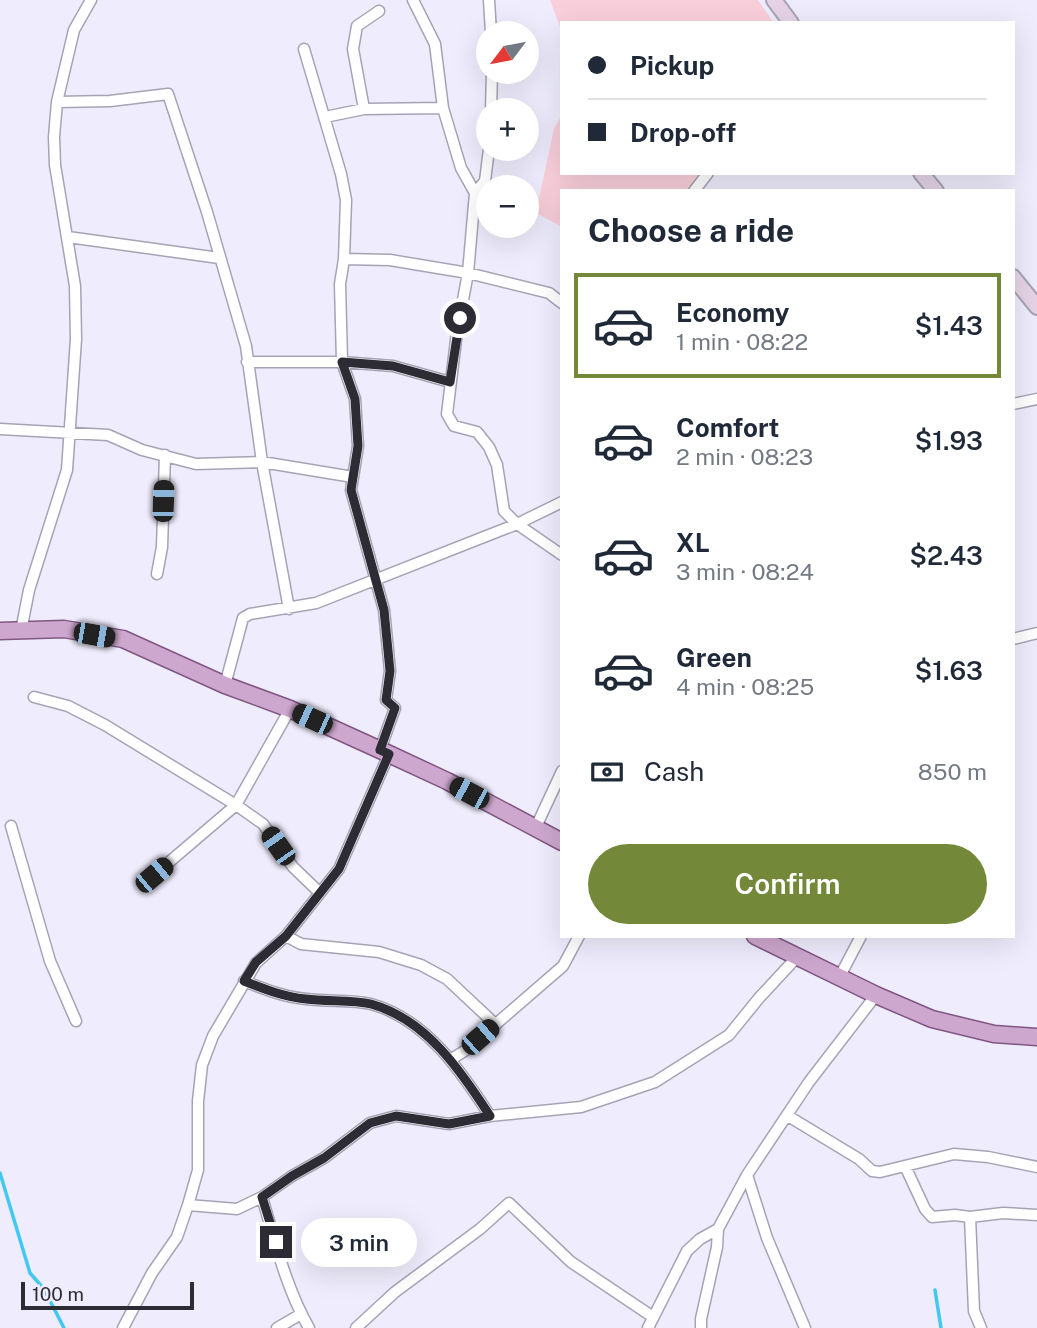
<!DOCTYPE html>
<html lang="en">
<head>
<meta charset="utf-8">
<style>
  :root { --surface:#fff; --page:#f6f6f7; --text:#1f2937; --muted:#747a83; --line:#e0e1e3; --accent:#748839 }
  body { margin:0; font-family:"Public Sans",sans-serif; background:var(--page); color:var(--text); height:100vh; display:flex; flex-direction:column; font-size:26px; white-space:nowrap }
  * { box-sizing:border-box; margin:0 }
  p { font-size:23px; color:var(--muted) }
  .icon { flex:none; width:38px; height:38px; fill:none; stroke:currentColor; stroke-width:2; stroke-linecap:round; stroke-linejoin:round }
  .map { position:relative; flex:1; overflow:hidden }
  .side { position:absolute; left:560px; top:189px; width:455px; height:749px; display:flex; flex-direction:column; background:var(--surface); border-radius:0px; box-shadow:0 7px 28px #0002 }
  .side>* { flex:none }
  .hud { position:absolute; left:560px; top:21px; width:455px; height:154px; border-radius:0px; box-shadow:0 7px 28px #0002; display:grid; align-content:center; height:154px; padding:0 28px; background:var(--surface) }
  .needle { width:46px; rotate:238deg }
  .buttons { position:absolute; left:476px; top:21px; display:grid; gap:14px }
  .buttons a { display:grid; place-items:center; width:63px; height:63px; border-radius:50%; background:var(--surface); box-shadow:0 7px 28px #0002; font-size:35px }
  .scale { position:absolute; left:21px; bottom:18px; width:173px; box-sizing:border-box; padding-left:7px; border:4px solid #2d2c34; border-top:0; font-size:19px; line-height:24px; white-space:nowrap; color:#2d2c34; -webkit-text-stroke:5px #efedfd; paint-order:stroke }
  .end { position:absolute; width:32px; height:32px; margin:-16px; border:9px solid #2d2c34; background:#fff; box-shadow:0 0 0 4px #fff }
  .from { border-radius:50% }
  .bubble { position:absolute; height:49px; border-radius:24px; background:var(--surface); box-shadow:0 7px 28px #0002; font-size:23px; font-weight:600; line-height:49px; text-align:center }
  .car { position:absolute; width:21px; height:42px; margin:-21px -10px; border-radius:9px; box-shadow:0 0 5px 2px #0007; background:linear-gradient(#222 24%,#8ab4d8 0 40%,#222 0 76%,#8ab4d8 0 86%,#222 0) }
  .hud b { display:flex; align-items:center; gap:24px; height:66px; font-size:26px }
  .hud b+b { border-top:2px solid var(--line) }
  .hud i { width:18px; height:18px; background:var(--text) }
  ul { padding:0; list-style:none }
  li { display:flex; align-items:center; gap:21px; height:105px; margin:0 14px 10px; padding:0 14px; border:4px solid transparent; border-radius:0px }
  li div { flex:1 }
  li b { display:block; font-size:26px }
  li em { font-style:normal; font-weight:600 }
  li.selected { border-color:var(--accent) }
  li>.icon { width:63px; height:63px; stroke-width:1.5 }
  h2 { padding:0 28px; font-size:32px; line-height:84px }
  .pay { display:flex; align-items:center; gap:18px; height:77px; padding:0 28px; font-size:26px }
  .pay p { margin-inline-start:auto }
  .cta { display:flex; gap:14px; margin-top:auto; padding:14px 28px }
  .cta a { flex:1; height:80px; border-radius:42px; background:var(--accent); color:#fff; font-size:28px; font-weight:600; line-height:80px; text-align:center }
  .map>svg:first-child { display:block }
  .green { fill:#f9cfdb }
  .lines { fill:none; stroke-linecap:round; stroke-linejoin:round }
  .stream { stroke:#42c8f2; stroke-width:3.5 }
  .street-casing { stroke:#a5a3b5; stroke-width:13 }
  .secondary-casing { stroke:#a5a3b5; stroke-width:18 }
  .primary-casing { stroke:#805683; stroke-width:19 }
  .street { stroke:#fff; stroke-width:10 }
  .secondary { stroke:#e6d3e7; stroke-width:14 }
  .primary { stroke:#cda7ce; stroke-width:16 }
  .route { stroke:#2d2c34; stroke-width:9 }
</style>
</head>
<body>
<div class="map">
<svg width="1037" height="1328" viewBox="0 0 1037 1328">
  <rect width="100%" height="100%" fill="#efedfd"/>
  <path class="green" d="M550,0H758L774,23H562V32Z
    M562,115V173H703L692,191H562V227L536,213L554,128Z"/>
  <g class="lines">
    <path class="stream" d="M0,1173L30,1273L44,1289L64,1328
      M935,1290L941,1328"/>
    <defs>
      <path id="street" d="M413,0L435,44L443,108L461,168L475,193
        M489,0L491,33
        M304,49L341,174L346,200L344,259L340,284L342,362L355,399L358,446L351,490L384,610L390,671L386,700L395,708L380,750
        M57,102L110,101L168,94L207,212L246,346L262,462L289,609
        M364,109L353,49L357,26L379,11
        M491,110L492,72
        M325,117L364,109L443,108
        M489,149L485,181L475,193L468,273L457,332L447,414L454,426L477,432L489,447L497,465L504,511L517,524L562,555
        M694,191L708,173
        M68,237L219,258
        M344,259L390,260L468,273L549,293L562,303
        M247,362H342L393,366L450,382
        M1013,404L1037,399
        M0,429L108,435L142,450L196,464L262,462L353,477
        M157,574L162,547L165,455
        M21,631L29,590L67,470L76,339L75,286L55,165L54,137L57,102L74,30L91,0
        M1013,639L1037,633
        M225,685L243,618L250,614L316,603L517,524L562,502
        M34,697L68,706L105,725L236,805L263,824L293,867L320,893
        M11,826L50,961L76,1021
        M535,829L562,771
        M154,875L236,805L290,709
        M286,936L301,944L379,952L421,965L447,979L495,1024
        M840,976L861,936
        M244,981C264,989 284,997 306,999C327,1002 351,999 371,1004C426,1019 461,1071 490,1116
        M450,1060L466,1050L563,966L579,936
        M788,1116L859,1159L872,1171L880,1172L954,1154L988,1157L1037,1167
        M905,1166L925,1209L932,1217L955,1215L970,1217L974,1311L981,1328
        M747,1175L767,1238L805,1328
        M262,1197C275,1241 286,1288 309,1328
        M188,1205L237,1209L262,1197L292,1176L324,1158L370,1123L396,1116L449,1124L490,1116L581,1107L655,1082L729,1035L759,998L797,957
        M970,1217L1003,1213L1037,1215
        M123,1328L152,1273L177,1237L188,1205L198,1170V1101L202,1065L213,1036L256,963L286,936L339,869L389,754
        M277,1328L301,1314
        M356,1328L395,1292L480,1229L509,1203L571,1262L653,1317
        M648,1328L687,1251L700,1239L718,1229L747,1175L809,1082L876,995
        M701,1328V1319L717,1247L718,1229"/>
      <path id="secondary" d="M774,0L791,23
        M921,173L936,191
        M1013,277L1037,307"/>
      <path id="primary" d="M0,631L64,629L123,639L225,685L290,709L389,754L447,781L562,842
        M755,936L876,995L932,1019L994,1034L1037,1037"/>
    </defs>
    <use href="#street" class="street-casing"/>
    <use href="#secondary" class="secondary-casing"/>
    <use href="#primary" class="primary-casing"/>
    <use href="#street" class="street"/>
    <use href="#secondary" class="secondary"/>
    <use href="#primary" class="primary"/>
  </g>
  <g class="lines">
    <path class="route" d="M276,1242L262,1197L292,1176L324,1158L370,1123L396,1116L449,1124L490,1116C461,1071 426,1019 371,1004C351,999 327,1002 306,999C284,997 264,989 244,981L256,962L286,936L339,869L389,754L380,750L395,708L386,700L390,671L384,610L351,490L358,446L355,399L342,362L393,366L450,382L460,318"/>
  </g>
</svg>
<div class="buttons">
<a><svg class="needle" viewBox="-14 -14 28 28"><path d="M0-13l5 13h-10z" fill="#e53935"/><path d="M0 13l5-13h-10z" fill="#747a83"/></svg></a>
<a>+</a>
<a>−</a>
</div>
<div class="scale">100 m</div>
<i class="end from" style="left:460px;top:318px"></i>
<i class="end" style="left:276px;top:1242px"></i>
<div class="bubble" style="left:301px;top:1218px;width:116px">3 min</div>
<i class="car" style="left:163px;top:501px;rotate:2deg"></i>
<i class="car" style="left:94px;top:635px;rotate:100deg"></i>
<i class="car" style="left:312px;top:719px;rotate:294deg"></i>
<i class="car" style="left:469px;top:793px;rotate:298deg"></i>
<i class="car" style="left:278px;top:846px;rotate:325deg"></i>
<i class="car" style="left:154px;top:875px;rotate:50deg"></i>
<i class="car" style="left:480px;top:1037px;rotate:49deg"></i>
<div class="hud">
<b><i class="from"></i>Pickup</b>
<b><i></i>Drop-off</b>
</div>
<section class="side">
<h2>Choose a ride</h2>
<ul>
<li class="selected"><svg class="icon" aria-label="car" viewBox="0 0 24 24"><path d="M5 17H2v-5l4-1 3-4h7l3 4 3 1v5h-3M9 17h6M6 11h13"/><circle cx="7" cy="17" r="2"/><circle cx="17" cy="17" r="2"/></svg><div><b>Economy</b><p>1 min · 08:22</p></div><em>$1.43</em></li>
<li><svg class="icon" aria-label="car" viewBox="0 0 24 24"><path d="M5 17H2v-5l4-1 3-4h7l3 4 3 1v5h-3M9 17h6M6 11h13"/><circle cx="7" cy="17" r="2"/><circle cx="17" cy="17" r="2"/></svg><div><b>Comfort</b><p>2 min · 08:23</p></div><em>$1.93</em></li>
<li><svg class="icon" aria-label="car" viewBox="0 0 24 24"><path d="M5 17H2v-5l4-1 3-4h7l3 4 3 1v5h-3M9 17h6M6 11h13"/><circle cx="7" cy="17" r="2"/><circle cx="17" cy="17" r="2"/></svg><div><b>XL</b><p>3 min · 08:24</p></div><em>$2.43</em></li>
<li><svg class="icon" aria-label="car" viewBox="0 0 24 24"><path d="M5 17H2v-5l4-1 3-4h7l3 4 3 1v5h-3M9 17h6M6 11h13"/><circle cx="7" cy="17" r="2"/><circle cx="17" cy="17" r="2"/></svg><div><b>Green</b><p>4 min · 08:25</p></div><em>$1.63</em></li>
</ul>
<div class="pay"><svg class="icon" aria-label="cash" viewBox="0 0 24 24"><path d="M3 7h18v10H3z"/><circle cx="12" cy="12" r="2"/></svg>Cash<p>850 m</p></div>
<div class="cta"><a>Confirm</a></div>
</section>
</div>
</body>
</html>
